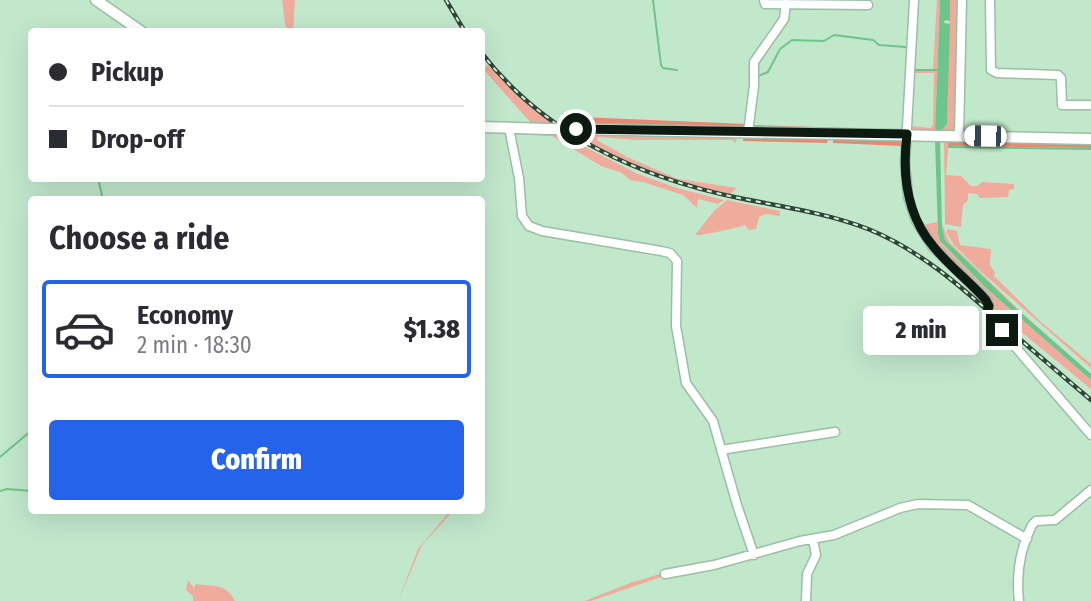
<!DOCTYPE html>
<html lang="en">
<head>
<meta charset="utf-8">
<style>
  :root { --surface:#fff; --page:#f7f7f7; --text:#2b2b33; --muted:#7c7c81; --line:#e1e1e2; --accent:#2563eb }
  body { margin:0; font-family:"Fira Sans Condensed",sans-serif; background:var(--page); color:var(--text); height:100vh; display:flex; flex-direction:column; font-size:26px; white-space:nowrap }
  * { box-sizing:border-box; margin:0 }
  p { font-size:23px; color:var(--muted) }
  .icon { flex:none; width:38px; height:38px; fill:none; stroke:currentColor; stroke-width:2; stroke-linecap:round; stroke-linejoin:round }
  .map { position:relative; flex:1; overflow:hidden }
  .drawer { position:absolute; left:28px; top:196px; width:457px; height:318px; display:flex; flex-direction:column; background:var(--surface); border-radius:7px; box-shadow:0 7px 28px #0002 }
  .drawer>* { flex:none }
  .guide { position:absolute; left:28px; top:28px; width:457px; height:154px; border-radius:7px; box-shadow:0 7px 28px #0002; display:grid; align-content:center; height:154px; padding:0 21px; background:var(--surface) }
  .end { position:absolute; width:32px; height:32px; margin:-16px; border:9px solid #0c1a11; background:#fff; box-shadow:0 0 0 4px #fff }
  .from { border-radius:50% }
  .bubble { position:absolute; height:49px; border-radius:7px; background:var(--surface); box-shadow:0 7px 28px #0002; font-size:23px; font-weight:800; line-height:49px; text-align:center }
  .car { position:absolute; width:21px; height:42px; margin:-21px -10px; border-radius:9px; box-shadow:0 0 5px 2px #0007; background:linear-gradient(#fff 24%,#345 0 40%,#fff 0 76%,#345 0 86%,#fff 0) }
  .guide b { display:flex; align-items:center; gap:24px; height:66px; font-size:26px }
  .guide b+b { border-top:2px solid var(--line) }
  .guide i { width:18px; height:18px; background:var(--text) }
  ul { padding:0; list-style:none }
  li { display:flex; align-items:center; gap:21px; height:98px; margin:0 14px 10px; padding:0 7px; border:4px solid transparent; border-radius:7px }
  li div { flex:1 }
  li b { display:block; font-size:26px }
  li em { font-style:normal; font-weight:800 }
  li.on { border-color:var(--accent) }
  li>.icon { width:63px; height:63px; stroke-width:1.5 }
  h2 { padding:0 21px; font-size:32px; line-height:84px }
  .button { display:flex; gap:14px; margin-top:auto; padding:14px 21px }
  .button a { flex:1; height:80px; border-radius:7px; background:var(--accent); color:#fff; font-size:28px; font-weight:800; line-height:80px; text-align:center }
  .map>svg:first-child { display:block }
  .green { fill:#efac9c }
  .forest { fill:#e78873 }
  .water { fill:#6cc58b }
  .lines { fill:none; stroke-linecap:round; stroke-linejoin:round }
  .stream { stroke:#6cc58b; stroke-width:2 }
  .minor-casing { stroke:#9abfa4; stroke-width:11 }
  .major-casing { stroke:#9abfa4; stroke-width:13 }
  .minor { stroke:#fff; stroke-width:8 }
  .major { stroke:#fff; stroke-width:10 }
  .rail-casing { stroke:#314437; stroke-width:4.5 }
  .rail { stroke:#cff5d9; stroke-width:2; stroke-dasharray:5; stroke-linecap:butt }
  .major-bridge-casing { stroke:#9abfa4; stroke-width:13; stroke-linecap:butt }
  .major-bridge { stroke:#fff; stroke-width:10 }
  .route { stroke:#0c1a11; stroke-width:9 }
</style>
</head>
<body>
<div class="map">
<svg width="1091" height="601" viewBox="0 0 1091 601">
  <rect width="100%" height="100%" fill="#c2e8cc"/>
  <path class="green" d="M282,0H295L293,31H286Z
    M937,0H940L935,131L910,133V126L931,128L933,124L934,73H913V69H933Z
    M950,0H958L955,128L953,131H941L947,123Z
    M487,65L530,106L554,124L531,123L530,125H481V122H530L484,70Z
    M518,130L564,133L589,149L638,174L677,188L724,200L718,204L698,199L697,208L683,195L643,182L630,180L622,173L601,166L552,136L514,134Z
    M593,133L737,135L736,143L732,140H636L598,137L597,140L627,157L678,179L737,188L730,194C688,185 613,167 582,136L592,135Z
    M940,139L942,224L949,242L1020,311L1091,374L1019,311L945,240L942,227Z
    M944,140H949L946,175L961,176L971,186H977L982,182L1014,184V189L1009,190L1008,197L980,198L977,194L968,193V200L963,205L961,227L945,224Z
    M727,200L780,211V216L766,214L759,217L756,229L749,230L745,225C739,228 699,236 695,235L714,211Z
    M937,222L938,236L942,244L986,288L1091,380V389L993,309L988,297L935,243L922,225Z
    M948,229L957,231L960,245L991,249L990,265L995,273L994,276L1040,321L1091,364V368L978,269L954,245L946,232Z
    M450,511H453L422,545L398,601L418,549Z
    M663,573L664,576L591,601H585L630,583Z
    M188,580L194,588L196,584C214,587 225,582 235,601H193V596L186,590Z"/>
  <path class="forest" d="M562,113L580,117L747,124L746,130L568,125Z
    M753,125L905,130V133L752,130Z
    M744,136L828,138L827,143L743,141Z
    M833,137L902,139V146L833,143Z
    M949,140L1091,143V148L948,146Z"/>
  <path class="water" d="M940,0H950V21L945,20L944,23L950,24L947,124L941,131H935Z
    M935,139H940L942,227L945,240L1019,311L1091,374V380L986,288L940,241L938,234Z"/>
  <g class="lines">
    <path class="stream" d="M653,0L661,65L663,68L677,70
      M915,70H937
      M758,76L768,72L780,49L792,40L824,41L834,35L873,40L879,45L906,47L908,49
      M949,147L1091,149
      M98,178L103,200
      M0,457L32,430
      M0,491L7,489L32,491"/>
    <defs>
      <path id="minor" d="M764,0L765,4L868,5
        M914,0L905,164L908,197L916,221L932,246L987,300L989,306L987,314L1091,435
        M990,0L991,70L997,73L1058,75L1061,78L1062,105H1091
        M509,128L519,178L522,216L529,226L542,231L661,251L670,253L677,261L676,326L686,383L713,421L737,505L754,555
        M748,132L754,86V62L784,19L786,4
        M959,136L962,0
        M721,450L835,432
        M665,574L714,565L800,541L834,535L900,508L918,504L968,505L1027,539
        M806,601L807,574L816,555L813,539
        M1019,601C1016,575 1020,549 1032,525L1036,521L1055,520L1091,490"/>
      <path id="major" d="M96,0L142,32
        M481,127L548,129
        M576,129L1091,139"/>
    </defs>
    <use href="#minor" class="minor-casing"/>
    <use href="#major" class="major-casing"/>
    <use href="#minor" class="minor"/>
    <use href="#major" class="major"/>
    <defs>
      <path id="rail" d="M446,0L465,32
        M481,52C544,135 641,178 739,198C783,207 827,213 868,229C925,252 969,294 1014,334C1039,356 1065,378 1091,400"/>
    </defs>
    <use href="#rail" class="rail-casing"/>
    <use href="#rail" class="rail"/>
    <defs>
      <path id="major-bridge" d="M548,129H576"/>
    </defs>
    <use href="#major-bridge" class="major-bridge-casing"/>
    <use href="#major-bridge" class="major-bridge"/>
  </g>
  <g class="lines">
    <path class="route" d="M576,129L907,134C902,174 906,214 933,246C949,266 969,281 986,300L989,306L987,314L1002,330"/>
  </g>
</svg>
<i class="end from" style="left:576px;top:129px"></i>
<i class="end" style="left:1002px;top:330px"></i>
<div class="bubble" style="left:863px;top:306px;width:116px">2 min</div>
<i class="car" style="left:985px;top:136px;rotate:271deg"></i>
<div class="guide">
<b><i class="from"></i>Pickup</b>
<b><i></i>Drop-off</b>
</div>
<section class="drawer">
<h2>Choose a ride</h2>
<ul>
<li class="on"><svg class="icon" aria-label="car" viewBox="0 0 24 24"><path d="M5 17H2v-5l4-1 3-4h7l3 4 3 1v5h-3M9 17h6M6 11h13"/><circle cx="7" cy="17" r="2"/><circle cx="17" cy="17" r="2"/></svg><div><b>Economy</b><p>2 min · 18:30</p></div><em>$1.38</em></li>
</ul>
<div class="button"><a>Confirm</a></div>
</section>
</div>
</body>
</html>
